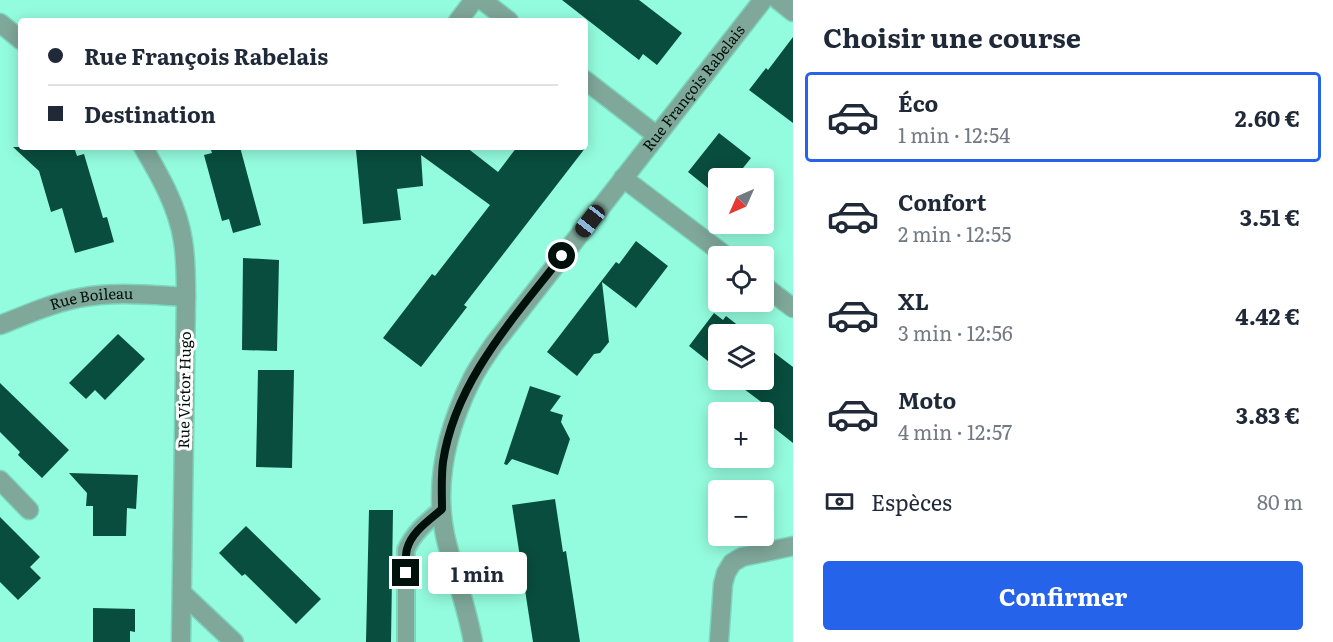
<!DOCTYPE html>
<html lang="fr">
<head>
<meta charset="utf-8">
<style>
  :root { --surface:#fff; --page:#f6f6f7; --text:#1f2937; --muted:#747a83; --line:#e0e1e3; --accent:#2563eb }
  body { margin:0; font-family:Literata,serif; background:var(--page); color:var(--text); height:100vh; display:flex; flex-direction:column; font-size:22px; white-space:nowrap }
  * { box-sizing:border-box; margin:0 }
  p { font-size:20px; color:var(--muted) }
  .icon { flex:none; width:33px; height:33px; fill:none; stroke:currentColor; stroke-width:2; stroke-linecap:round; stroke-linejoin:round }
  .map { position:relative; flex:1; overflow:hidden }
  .details { display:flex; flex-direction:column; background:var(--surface); width:540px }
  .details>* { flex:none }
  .guide { position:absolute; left:18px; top:18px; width:570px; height:132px; border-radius:6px; box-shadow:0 3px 15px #0003; display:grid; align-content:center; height:132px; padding:0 30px; background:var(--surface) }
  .needle { width:39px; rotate:225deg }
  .controls { position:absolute; left:708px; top:168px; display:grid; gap:12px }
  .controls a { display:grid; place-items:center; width:66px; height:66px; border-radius:6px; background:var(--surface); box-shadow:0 3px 15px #0003; font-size:30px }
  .end { position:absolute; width:27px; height:27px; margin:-14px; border:8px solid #00110b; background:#fff; box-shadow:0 0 0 3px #fff }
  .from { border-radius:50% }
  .bubble { position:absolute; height:42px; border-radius:6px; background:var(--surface); box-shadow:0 3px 15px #0003; font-size:20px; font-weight:700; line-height:42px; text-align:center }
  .car { position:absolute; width:18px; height:36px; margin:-18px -9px; border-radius:8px; box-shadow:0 0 4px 2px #0007; background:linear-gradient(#222 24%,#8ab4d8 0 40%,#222 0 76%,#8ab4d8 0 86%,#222 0) }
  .guide b { display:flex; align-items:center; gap:21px; height:57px; font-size:22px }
  .guide b+b { border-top:2px solid var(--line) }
  .guide i { width:15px; height:15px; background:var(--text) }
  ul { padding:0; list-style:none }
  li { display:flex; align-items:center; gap:18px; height:90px; margin:0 12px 9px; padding:0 18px; border:3px solid transparent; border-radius:6px }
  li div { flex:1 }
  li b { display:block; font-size:22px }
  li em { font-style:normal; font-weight:700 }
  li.selected { border-color:var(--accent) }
  li>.icon { width:54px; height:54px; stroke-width:1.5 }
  h2 { padding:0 30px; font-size:27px; line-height:72px }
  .pay { display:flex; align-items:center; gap:15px; height:66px; padding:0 30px; font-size:22px }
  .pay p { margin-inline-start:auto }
  .button { display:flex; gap:12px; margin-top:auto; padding:12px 30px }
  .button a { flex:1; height:69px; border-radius:6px; background:var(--accent); color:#fff; font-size:24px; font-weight:700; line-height:69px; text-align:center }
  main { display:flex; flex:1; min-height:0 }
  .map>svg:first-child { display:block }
  .building { fill:#084d3e }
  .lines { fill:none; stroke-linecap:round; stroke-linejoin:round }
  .service-casing { stroke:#7cd6bc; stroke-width:20 }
  .minor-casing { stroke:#7cd6bc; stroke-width:21 }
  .service { stroke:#7fa79a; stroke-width:16 }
  .minor { stroke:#7fa79a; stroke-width:18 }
  .route { stroke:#00110b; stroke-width:8 }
  .labels { text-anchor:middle; stroke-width:6; stroke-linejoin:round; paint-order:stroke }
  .street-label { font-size:15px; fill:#00110b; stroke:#fff }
</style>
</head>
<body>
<main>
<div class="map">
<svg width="793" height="642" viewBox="0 0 793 642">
  <rect width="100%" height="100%" fill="#94fcde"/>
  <path class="building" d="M562,0H639L682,33L657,65L643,54L639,60Z
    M793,37V123L749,90L766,68L768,70Z
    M719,133L751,158L735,178H718V196L688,172Z
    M13,147H74L77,156L84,154L103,218L107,217L114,242L75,253L62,208L51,212L39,171Z
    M210,147H240L261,225L233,233L229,219L222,221L204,155L212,153Z
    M396,147H466L498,172L517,147H586L464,305L467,307L421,367L383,338L432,274L435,276L490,205L421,155L423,186L397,189L401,220L363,224L356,150Z
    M636,241L668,266L636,308L602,282L609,342L600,353L594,354L577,376L547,352L616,262L619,264Z
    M243,258L279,260L277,351L242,350Z
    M714,313L723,320L726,316L749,334H718V369L689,346Z
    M118,334L145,359L105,400L95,390L86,399L69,383Z
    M764,345L793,367V443L764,420V404L732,380H764Z
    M258,370H294L292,468L256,467Z
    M0,383L69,450L42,478L18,455L20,452L0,432Z
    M530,386L561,396L550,411L563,415L561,422L570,439L558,475L512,459L507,465L504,464Z
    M69,473L138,475L136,509L127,508L126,536H93V506H86L87,493Z
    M555,499L563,552L566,551L580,642H533L512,505Z
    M369,510H393L391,642H366Z
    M0,517L40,557L30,567L41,578L18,600L0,582Z
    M246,526L321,599L296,624L245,574L242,576L219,553Z
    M93,608L135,609V632L130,631V642H93Z"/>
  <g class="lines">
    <defs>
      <path id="service" d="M406,642V550C414,532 428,521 442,509"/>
      <g id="minor">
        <path d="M482,0L509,21"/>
        <path d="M778,0L793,12"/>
        <path d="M458,21L474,0"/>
        <path d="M0,23L21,40"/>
        <path d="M585,80L656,135"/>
        <path d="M143,147C160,176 178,207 183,241C186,259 186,278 186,297L181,642"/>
        <path d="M623,178L726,256"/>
        <path d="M764,286L793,308"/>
        <path id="s1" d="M0,325C26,315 52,303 79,298C114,291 151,295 186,297"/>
        <path d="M0,480L29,510"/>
        <path d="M182,593L234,642"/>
        <path id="s2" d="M473,642C467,606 453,571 445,535C434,482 448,427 472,379C478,367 486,356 494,344L763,0"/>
        <path d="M719,642L723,584L726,573L732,563L742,557L793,546"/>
      </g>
    </defs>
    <use href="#service" class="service-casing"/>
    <use href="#minor" class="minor-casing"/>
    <use href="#service" class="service"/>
    <use href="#minor" class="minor"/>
  </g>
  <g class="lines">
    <path class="route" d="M406,573C406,565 405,556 407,549C412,531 430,520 442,509C442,493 441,478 443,462C455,381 514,318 562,256"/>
  </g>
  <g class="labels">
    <g class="street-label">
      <text dy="5" stroke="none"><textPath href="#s2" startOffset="638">Rue François Rabelais</textPath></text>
      <text dy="5" stroke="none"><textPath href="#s1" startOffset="96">Rue Boileau</textPath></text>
      <text transform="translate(185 390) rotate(-89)" y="5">Rue Victor Hugo</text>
    </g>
  </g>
</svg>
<div class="controls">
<a><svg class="needle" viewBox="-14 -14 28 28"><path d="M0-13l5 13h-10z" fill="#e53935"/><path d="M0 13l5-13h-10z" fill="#747a83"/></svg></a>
<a><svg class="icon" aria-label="locate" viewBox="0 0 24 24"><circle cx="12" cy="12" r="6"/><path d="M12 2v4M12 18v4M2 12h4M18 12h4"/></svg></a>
<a><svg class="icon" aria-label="layers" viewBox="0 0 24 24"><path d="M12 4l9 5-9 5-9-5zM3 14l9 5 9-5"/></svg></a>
<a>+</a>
<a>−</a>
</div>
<i class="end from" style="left:562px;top:256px"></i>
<i class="end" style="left:406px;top:573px"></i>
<div class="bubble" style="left:428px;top:552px;width:99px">1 min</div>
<i class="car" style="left:590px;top:221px;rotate:218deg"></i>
<div class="guide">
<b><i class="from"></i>Rue François Rabelais</b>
<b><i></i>Destination</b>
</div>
</div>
<section class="details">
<h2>Choisir une course</h2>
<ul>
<li class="selected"><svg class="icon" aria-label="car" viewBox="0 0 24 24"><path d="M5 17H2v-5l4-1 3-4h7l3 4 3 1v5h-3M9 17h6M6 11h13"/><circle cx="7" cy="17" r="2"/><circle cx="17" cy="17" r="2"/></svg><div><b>Éco</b><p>1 min · 12:54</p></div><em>2.60 €</em></li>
<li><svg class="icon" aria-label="car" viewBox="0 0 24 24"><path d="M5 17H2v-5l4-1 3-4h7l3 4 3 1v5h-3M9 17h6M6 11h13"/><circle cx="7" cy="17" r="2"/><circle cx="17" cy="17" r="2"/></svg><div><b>Confort</b><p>2 min · 12:55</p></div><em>3.51 €</em></li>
<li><svg class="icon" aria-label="car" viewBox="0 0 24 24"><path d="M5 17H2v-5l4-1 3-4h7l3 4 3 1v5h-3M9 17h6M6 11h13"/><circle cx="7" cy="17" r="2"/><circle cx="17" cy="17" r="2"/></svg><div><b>XL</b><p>3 min · 12:56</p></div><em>4.42 €</em></li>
<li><svg class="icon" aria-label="car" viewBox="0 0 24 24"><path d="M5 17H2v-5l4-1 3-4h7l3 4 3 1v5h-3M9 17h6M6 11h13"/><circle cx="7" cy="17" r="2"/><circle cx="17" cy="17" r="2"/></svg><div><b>Moto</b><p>4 min · 12:57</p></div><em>3.83 €</em></li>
</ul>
<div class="pay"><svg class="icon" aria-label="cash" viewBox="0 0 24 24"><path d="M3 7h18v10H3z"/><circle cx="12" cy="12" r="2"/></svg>Espèces<p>80 m</p></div>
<div class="button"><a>Confirmer</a></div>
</section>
</main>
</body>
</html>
